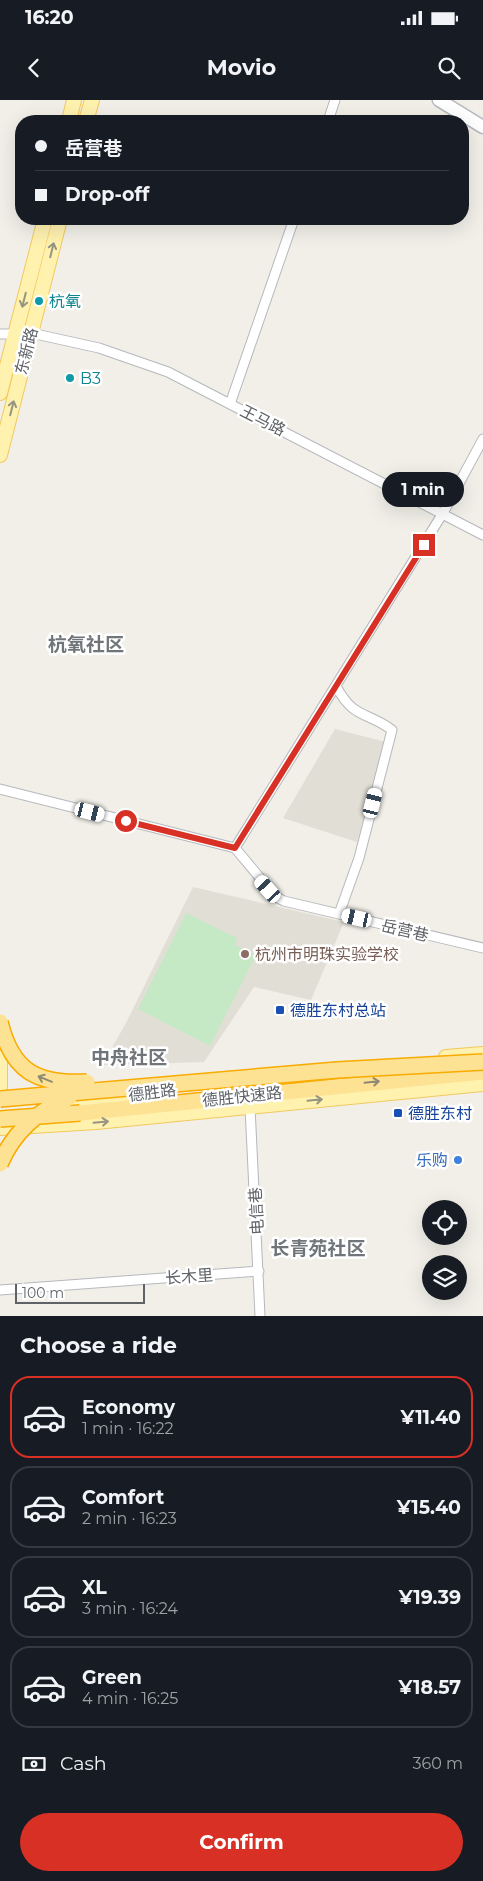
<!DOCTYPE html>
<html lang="en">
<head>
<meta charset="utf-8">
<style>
  :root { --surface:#171b24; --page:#242831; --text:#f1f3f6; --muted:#9ea1a6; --line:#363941; --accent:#d93025 }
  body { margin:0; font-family:Montserrat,"Noto Sans SC",sans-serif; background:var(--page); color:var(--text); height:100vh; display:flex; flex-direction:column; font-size:19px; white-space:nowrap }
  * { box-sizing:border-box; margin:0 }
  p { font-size:16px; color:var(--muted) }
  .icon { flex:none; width:28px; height:28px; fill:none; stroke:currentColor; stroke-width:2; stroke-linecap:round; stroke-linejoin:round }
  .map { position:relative; height:1216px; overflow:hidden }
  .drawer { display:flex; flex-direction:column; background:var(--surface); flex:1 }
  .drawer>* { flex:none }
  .top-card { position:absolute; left:15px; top:15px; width:454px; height:110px; border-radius:20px; box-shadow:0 5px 20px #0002; display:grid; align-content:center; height:110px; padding:0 20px; background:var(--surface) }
  .buttons { position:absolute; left:422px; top:1100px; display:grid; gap:10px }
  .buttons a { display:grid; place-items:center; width:45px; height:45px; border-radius:50%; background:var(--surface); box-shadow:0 5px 20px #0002; font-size:25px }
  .scale { position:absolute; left:15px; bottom:12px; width:130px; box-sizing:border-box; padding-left:5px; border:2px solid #5f6368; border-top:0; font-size:14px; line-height:18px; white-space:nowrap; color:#5f6368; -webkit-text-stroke:4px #fff; paint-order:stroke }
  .end { position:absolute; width:22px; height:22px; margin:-11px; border:6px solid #d93025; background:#fff; box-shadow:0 0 0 2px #fff }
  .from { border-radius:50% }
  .bubble { position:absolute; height:35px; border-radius:18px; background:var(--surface); box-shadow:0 5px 20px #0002; font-size:16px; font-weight:700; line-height:35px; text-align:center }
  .car { position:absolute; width:15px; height:30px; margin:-15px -8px; border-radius:6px; box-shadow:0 0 4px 1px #0007; background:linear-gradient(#fff 24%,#345 0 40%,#fff 0 76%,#345 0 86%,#fff 0) }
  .top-card b { display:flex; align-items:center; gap:18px; height:48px; font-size:19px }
  .top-card b+b { border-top:1px solid var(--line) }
  .top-card i { width:12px; height:12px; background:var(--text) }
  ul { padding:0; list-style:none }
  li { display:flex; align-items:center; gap:15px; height:82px; margin:0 10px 8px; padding:0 10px; border:2px solid var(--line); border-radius:20px }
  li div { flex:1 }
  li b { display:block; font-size:19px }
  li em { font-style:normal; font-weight:700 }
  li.on { border-color:var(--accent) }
  li>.icon { width:45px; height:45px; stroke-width:1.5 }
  h2 { padding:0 20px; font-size:22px; line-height:60px }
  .pay { display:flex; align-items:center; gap:12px; height:55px; padding:0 20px; font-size:19px }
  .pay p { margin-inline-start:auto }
  .action { display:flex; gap:10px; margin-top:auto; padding:10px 20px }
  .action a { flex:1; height:58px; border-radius:30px; background:var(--accent); color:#fff; font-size:20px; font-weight:700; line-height:58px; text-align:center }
  .status { display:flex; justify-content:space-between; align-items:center; height:35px; padding:0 25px; background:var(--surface); direction:ltr }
  .status svg { height:14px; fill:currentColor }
  header { display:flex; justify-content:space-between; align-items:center; height:65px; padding:0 20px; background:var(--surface); font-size:22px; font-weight:700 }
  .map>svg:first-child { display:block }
  .education { fill:#e1ded6 }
  .green { fill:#c5e8c5 }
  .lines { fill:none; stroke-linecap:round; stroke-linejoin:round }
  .street-casing { stroke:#b5b8bc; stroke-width:11 }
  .secondary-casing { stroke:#b6babf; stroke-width:15 }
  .primary-casing { stroke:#f2c960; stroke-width:16 }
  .highway-casing { stroke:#f9ab00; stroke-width:18 }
  .street { stroke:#fff; stroke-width:9 }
  .secondary { stroke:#fff; stroke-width:12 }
  .primary { stroke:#fff2af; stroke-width:14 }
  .highway { stroke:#fde293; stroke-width:15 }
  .highway-bridge-casing { stroke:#f9ab00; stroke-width:18; stroke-linecap:butt }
  .highway-bridge { stroke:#fde293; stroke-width:15 }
  .oneway { stroke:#979581 }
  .oneway2 { stroke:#8e8975 }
  .route { stroke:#d93025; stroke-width:6 }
  .culture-dot { fill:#0f9aa8; stroke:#fff; stroke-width:2 }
  .education-dot { fill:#8d6e63; stroke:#fff; stroke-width:2 }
  .transit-dot { fill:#1a4fb4; stroke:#fff; stroke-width:2 }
  .shop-dot { fill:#3f7fe0; stroke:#fff; stroke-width:2 }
  .labels { text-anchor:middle; stroke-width:5; stroke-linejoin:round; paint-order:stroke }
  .culture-label { font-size:16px; fill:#0d838f; stroke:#fff; text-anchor:start }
  .street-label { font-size:16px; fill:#5f6368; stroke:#fff }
  .education-label { font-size:16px; fill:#785e54; stroke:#fff; text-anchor:start }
  .transit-label { font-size:16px; fill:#164399; stroke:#fff; text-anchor:start }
  .shop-label { font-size:16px; fill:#366cbe; stroke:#fff; text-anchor:end }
  .quarter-label { font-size:19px; font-weight:bold; fill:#70757a; stroke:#fff }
</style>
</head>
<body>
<div class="status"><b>16:20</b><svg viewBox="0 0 49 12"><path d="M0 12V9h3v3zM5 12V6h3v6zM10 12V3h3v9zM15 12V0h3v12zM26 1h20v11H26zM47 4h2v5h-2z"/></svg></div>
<header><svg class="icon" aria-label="back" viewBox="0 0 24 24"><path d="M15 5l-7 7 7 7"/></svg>Movio<svg class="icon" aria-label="search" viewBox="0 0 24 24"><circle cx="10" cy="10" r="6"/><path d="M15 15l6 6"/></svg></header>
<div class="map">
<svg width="483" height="1216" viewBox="0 0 483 1216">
  <rect width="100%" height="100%" fill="#f1efe8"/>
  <path class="education" d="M335,629L386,642L357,742L283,718Z
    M193,787L344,822L311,900L254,887L204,962L102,965L126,923Z"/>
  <path class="green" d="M186,813L237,838L235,845L256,855L210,946L138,909Z"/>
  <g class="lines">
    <defs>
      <path id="street" d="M328,21L335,0
        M31,233L99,248L168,272L483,435
        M0,234H15
        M230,304L294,119
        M336,586C354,620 367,611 392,630L359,758L339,814
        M0,689L235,748L276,797L284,801L483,848
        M235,748L443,413L483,339
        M250,1007L260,1216
        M0,1190L259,1171"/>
      <path id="secondary" d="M439,0L483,27"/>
      <path id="primary" d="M69,21L74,0
        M86,21L92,0
        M0,293L45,119
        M0,355L60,119
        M0,938V987
        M446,957L483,954
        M71,1000L136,994
        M0,1028L96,1022L483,984"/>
      <path id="highway" d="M80,1013L483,972"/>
    </defs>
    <use href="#street" class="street-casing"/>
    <use href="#secondary" class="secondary-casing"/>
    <use href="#primary" class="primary-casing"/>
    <use href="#highway" class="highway-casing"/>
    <use href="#street" class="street"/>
    <use href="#secondary" class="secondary"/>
    <use href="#primary" class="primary"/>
    <use href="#highway" class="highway"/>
    <defs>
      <path id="highway-bridge" d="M0,922C12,972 38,985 87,982
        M0,999L337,970L483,962
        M0,1019L80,1013
        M0,1064C13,1033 38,1010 69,998"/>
    </defs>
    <use href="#highway-bridge" class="highway-bridge-casing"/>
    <use href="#highway-bridge" class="highway-bridge"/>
  </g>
  <defs><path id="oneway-shaft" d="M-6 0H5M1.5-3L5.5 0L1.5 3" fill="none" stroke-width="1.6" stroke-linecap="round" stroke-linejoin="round" transform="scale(1.25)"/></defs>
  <g class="oneway">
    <use href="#oneway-shaft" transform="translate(52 150) rotate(-76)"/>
    <use href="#oneway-shaft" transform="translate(24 200) rotate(104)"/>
    <use href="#oneway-shaft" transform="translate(12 308) rotate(-76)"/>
    <use href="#oneway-shaft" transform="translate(315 1000) rotate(-6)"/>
    <use href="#oneway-shaft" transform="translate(101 1022) rotate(-5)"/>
  </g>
  <g class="oneway2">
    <use href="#oneway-shaft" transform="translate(45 979) rotate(-158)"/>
    <use href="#oneway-shaft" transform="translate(372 982) rotate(-6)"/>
  </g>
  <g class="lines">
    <path class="route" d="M126,721L235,748L424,445"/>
  </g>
  <g class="culture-dot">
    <circle cx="39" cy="201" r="5"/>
    <circle cx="70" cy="278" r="5"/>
  </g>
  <circle class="education-dot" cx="245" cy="854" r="5"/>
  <g class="transit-dot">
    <rect x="275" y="905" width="10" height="10" rx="2.5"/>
    <rect x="393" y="1008" width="10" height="10" rx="2.5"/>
  </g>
  <circle class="shop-dot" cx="458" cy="1060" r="5"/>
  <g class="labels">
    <g class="culture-label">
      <text x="49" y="207">杭氧</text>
      <text x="80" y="284">B3</text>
    </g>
    <g class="street-label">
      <text transform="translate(26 251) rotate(-76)" y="6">东新路</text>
      <text transform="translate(263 320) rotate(27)" y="6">王马路</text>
      <text transform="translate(405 830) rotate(13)" y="6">岳营巷</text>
      <text transform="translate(152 992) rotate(-7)" y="6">德胜路</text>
      <text transform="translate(242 996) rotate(-6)" y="6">德胜快速路</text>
      <text transform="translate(256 1111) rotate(-93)" y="6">电信巷</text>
      <text transform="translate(189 1176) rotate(-4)" y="6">长木里</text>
    </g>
    <g class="education-label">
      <text x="255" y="860">杭州市明珠实验学校</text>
    </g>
    <g class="transit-label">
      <text x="290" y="916">德胜东村总站</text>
      <text x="408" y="1019">德胜东村</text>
    </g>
    <g class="shop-label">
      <text x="448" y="1066">乐购</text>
    </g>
    <g class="quarter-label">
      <text x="86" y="551">杭氧社区</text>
      <text x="129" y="964">中舟社区</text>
      <text x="318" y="1155">长青苑社区</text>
    </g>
  </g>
</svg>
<div class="buttons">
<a><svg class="icon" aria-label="locate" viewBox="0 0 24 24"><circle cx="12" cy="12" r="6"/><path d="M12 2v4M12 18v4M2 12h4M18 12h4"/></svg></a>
<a><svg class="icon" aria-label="layers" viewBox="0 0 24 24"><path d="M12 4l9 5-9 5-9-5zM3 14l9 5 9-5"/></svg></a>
</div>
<div class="scale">100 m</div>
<i class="end from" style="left:126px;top:721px"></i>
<i class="end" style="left:424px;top:445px"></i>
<div class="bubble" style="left:382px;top:372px;width:82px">1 min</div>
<i class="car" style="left:373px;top:703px;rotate:14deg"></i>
<i class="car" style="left:90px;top:712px;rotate:104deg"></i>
<i class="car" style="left:268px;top:789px;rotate:318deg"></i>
<i class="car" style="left:357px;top:818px;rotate:283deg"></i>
<div class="top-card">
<b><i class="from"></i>岳营巷</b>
<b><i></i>Drop-off</b>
</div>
</div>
<section class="drawer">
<h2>Choose a ride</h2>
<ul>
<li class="on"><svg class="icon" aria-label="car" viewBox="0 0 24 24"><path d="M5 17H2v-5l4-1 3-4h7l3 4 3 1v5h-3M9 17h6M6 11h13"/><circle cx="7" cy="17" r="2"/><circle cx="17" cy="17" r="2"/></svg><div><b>Economy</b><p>1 min · 16:22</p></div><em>¥11.40</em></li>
<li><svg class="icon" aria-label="car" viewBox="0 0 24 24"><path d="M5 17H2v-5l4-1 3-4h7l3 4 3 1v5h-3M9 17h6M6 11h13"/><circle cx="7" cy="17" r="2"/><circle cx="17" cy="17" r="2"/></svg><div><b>Comfort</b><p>2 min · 16:23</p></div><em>¥15.40</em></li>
<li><svg class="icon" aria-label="car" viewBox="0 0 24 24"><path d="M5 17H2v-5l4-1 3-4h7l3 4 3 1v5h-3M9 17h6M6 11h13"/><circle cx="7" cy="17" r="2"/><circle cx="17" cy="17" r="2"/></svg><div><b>XL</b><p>3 min · 16:24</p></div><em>¥19.39</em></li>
<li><svg class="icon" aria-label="car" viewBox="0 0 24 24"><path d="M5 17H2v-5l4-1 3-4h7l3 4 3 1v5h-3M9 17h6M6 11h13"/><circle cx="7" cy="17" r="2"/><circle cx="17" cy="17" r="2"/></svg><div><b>Green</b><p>4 min · 16:25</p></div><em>¥18.57</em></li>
</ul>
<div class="pay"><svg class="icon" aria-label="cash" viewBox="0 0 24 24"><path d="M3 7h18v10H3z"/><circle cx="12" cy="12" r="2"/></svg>Cash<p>360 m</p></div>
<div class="action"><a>Confirm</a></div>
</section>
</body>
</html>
